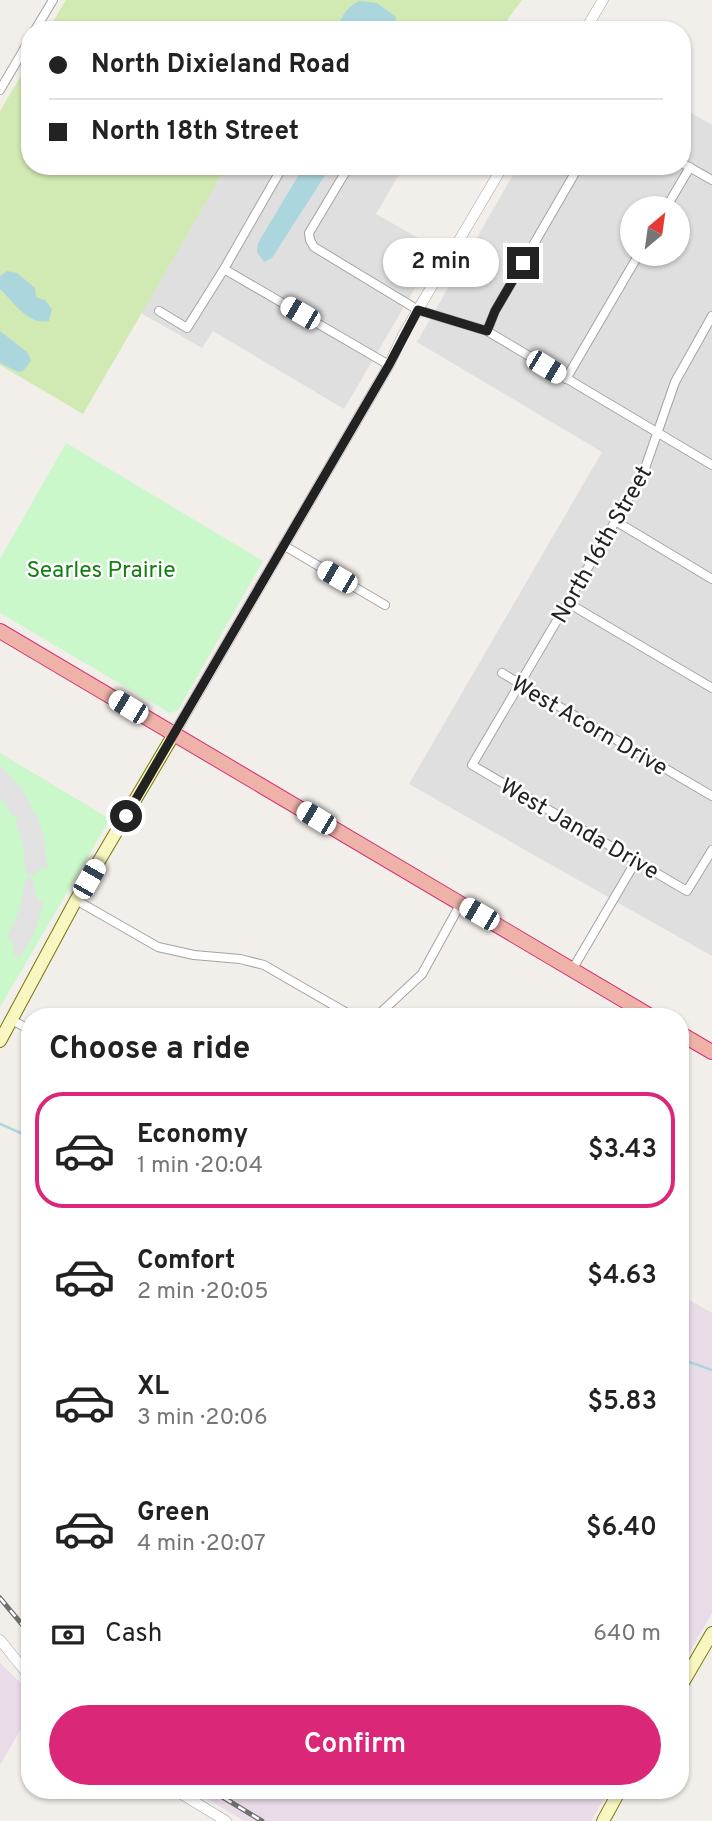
<!DOCTYPE html>
<html lang="en">
<head>
<meta charset="utf-8">
<style>
  :root { --surface:#fff; --page:#f6f6f6; --text:#222; --muted:#767676; --line:#e0e0e0; --accent:#db2777 }
  body { margin:0; font-family:Overpass,sans-serif; background:var(--page); color:var(--text); height:100vh; display:flex; flex-direction:column; font-size:26px; white-space:nowrap }
  * { box-sizing:border-box; margin:0 }
  p { font-size:23px; color:var(--muted) }
  .icon { flex:none; width:38px; height:38px; fill:none; stroke:currentColor; stroke-width:2; stroke-linecap:round; stroke-linejoin:round }
  .map { position:relative; flex:1; overflow:hidden }
  .sheet { position:absolute; left:21px; top:1008px; width:668px; height:791px; display:flex; flex-direction:column; background:var(--surface); border-radius:28px; box-shadow:0 2px 5px #0004 }
  .sheet>* { flex:none }
  .hud { position:absolute; left:21px; top:21px; width:670px; height:154px; border-radius:28px; box-shadow:0 2px 5px #0004; display:grid; align-content:center; height:154px; padding:0 28px; background:var(--surface) }
  .needle { width:46px; rotate:29deg }
  .buttons { position:absolute; left:620px; top:196px; display:grid; gap:14px }
  .buttons a { display:grid; place-items:center; width:70px; height:70px; border-radius:50%; background:var(--surface); box-shadow:0 2px 5px #0004; font-size:35px }
  .end { position:absolute; width:32px; height:32px; margin:-16px; border:9px solid #222; background:#fff; box-shadow:0 0 0 4px #fff }
  .from { border-radius:50% }
  .bubble { position:absolute; height:49px; border-radius:24px; background:var(--surface); box-shadow:0 2px 5px #0004; font-size:23px; font-weight:600; line-height:49px; text-align:center }
  .car { position:absolute; width:21px; height:42px; margin:-21px -10px; border-radius:9px; box-shadow:0 0 5px 2px #0007; background:linear-gradient(#fff 24%,#345 0 40%,#fff 0 76%,#345 0 86%,#fff 0) }
  .hud b { display:flex; align-items:center; gap:24px; height:66px; font-size:26px }
  .hud b+b { border-top:2px solid var(--line) }
  .hud i { width:18px; height:18px; background:var(--text) }
  ul { padding:0; list-style:none }
  li { display:flex; align-items:center; gap:21px; height:116px; margin:0 14px 10px; padding:0 14px; border:4px solid transparent; border-radius:28px }
  li div { flex:1 }
  li b { display:block; font-size:26px }
  li em { font-style:normal; font-weight:600 }
  li.current { border-color:var(--accent) }
  li>.icon { width:63px; height:63px; stroke-width:1.5 }
  h2 { padding:0 28px; font-size:32px; line-height:84px }
  .pay { display:flex; align-items:center; gap:18px; height:77px; padding:0 28px; font-size:26px }
  .pay p { margin-inline-start:auto }
  .cta { display:flex; gap:14px; margin-top:auto; padding:14px 28px }
  .cta a { flex:1; height:80px; border-radius:42px; background:var(--accent); color:#fff; font-size:28px; font-weight:600; line-height:80px; text-align:center }
  .map>svg:first-child { display:block }
  .residential { fill:#e0dfdf; fill-rule:evenodd }
  .industrial { fill:#eadbe9 }
  .grass { fill:#d1e9b2 }
  .park { fill:#caf8ca }
  .parking { fill:#e2e2e2 }
  .water { fill:#acd6dd }
  .lines { fill:none; stroke-linecap:round; stroke-linejoin:round }
  .stream { stroke:#acd6dd; stroke-width:2.5 }
  .minor-casing { stroke:#a3a3a3; stroke-width:10 }
  .tertiary-casing { stroke:#a3a3a3; stroke-width:11 }
  .secondary-casing { stroke:#75780a; stroke-width:14 }
  .trunk-casing { stroke:#d53177; stroke-width:16 }
  .minor { stroke:#fff; stroke-width:8 }
  .tertiary { stroke:#fff; stroke-width:10 }
  .secondary { stroke:#f8f6c1; stroke-width:12 }
  .trunk { stroke:#eeb2a9; stroke-width:14 }
  .rail-casing { stroke:#707070; stroke-width:5 }
  .rail { stroke:#fff; stroke-width:2.5; stroke-dasharray:8; stroke-linecap:butt }
  .route { stroke:#222; stroke-width:9 }
  .labels { text-anchor:middle; stroke-width:5; stroke-linejoin:round; paint-order:stroke }
  .street-label { font-size:23px; fill:#222; stroke:#fff }
  .park-label { font-size:23px; fill:#117f11; stroke:#fff }
</style>
</head>
<body>
<div class="map">
<svg width="712" height="1821" viewBox="0 0 712 1821">
  <rect width="100%" height="100%" fill="#f2eee9"/>
  <path class="residential" d="M683,108L712,125V956L409,784L602,452L417,342L518,166H682ZM632,208H677V254H632Z
    M227,166H404L376,214L438,249L344,409L213,331L202,348L141,313Z"/>
  <path class="industrial" d="M681,1295L712,1313V1613L681,1667Z
    M0,1663L30,1692V1713L0,1765Z
    M193,1790H609L591,1821H244Z"/>
  <path class="grass" d="M66,0H522L500,30H48Z
    M30,61V166H227L83,414L0,365V111Z"/>
  <path class="park" d="M66,443L263,561L178,710L170,713L0,613V559Z
    M0,753L110,819L0,1007Z"/>
  <path class="parking" d="M0,765L19,785L33,808L28,813L35,811L43,833L48,868H42L33,875H26L23,844L15,820L20,816L13,817L0,796Z
    M26,878H32L38,900L44,902L34,933L20,958L14,955L12,940L7,937L19,911Z"/>
  <path class="water" d="M359,1L377,3L396,17L395,24L391,30H338C339,18 348,6 359,1Z
    M304,166H331L272,258L264,262L257,252L258,243Z
    M7,271L17,273L35,288L36,297L45,300L52,309L49,321C27,325 14,302 0,289V276Z
    M0,331L28,353L31,361L23,371L18,372L0,363Z"/>
  <g class="lines">
    <path class="stream" d="M0,1124L30,1137
      M681,1359L712,1370"/>
    <defs>
      <path id="minor" d="M35,30L53,0
        M0,90L30,39
        M682,163L712,180
        M349,166L309,233L310,240L314,247L418,310L487,331L712,465
        M666,208L690,167
        M224,269L389,365
        M159,311L187,328L224,269L283,166
        M712,316L675,382L643,474L472,765L687,891L712,850
        M487,331L495,311L579,166
        M566,379L639,254
        M617,522L712,579
        M283,545L385,605
        M568,603L712,688
        M502,673L712,796
        M76,900L158,947L194,955L240,959L264,965L354,1017
        M572,970L636,861
        M376,1017L422,974L461,903
        M12,1020L30,1030"/>
      <path id="tertiary" d="M585,30L603,0
        M174,734L389,365L403,335L503,166
        M0,1640L30,1677
        M175,1790L226,1821"/>
      <path id="secondary" d="M0,1041L76,900L174,734
        M681,1686L712,1633
        M603,1821L620,1790"/>
      <path id="trunk" d="M0,631L652,1017
        M681,1034L712,1052"/>
    </defs>
    <use href="#minor" class="minor-casing"/>
    <use href="#tertiary" class="tertiary-casing"/>
    <use href="#secondary" class="secondary-casing"/>
    <use href="#trunk" class="trunk-casing"/>
    <use href="#minor" class="minor"/>
    <use href="#tertiary" class="tertiary"/>
    <use href="#secondary" class="secondary"/>
    <use href="#trunk" class="trunk"/>
    <defs>
      <path id="rail" d="M0,1598L30,1634
        M211,1790L262,1821"/>
    </defs>
    <use href="#rail" class="rail-casing"/>
    <use href="#rail" class="rail"/>
  </g>
  <g class="lines">
    <path class="route" d="M126,816L389,365L418,310L487,331L495,311L523,263"/>
  </g>
  <g class="labels">
    <g class="street-label">
      <text transform="translate(601 544) rotate(-60)" y="8">North 16th Street</text>
      <text transform="translate(590 725) rotate(30)" y="8">West Acorn Drive</text>
      <text transform="translate(580 828) rotate(30)" y="8">West Janda Drive</text>
    </g>
    <g class="park-label">
      <text x="101" y="577">Searles Prairie</text>
    </g>
  </g>
</svg>
<div class="buttons">
<a><svg class="needle" viewBox="-14 -14 28 28"><path d="M0-13l5 13h-10z" fill="#e53935"/><path d="M0 13l5-13h-10z" fill="#767676"/></svg></a>
</div>
<i class="end from" style="left:126px;top:816px"></i>
<i class="end" style="left:523px;top:263px"></i>
<div class="bubble" style="left:383px;top:238px;width:116px">2 min</div>
<i class="car" style="left:300px;top:313px;rotate:300deg"></i>
<i class="car" style="left:546px;top:367px;rotate:121deg"></i>
<i class="car" style="left:337px;top:577px;rotate:300deg"></i>
<i class="car" style="left:128px;top:707px;rotate:301deg"></i>
<i class="car" style="left:316px;top:818px;rotate:301deg"></i>
<i class="car" style="left:89px;top:879px;rotate:30deg"></i>
<i class="car" style="left:479px;top:914px;rotate:300deg"></i>
<div class="hud">
<b><i class="from"></i>North Dixieland Road</b>
<b><i></i>North 18th Street</b>
</div>
<section class="sheet">
<h2>Choose a ride</h2>
<ul>
<li class="current"><svg class="icon" aria-label="car" viewBox="0 0 24 24"><path d="M5 17H2v-5l4-1 3-4h7l3 4 3 1v5h-3M9 17h6M6 11h13"/><circle cx="7" cy="17" r="2"/><circle cx="17" cy="17" r="2"/></svg><div><b>Economy</b><p>1 min · 20:04</p></div><em>$3.43</em></li>
<li><svg class="icon" aria-label="car" viewBox="0 0 24 24"><path d="M5 17H2v-5l4-1 3-4h7l3 4 3 1v5h-3M9 17h6M6 11h13"/><circle cx="7" cy="17" r="2"/><circle cx="17" cy="17" r="2"/></svg><div><b>Comfort</b><p>2 min · 20:05</p></div><em>$4.63</em></li>
<li><svg class="icon" aria-label="car" viewBox="0 0 24 24"><path d="M5 17H2v-5l4-1 3-4h7l3 4 3 1v5h-3M9 17h6M6 11h13"/><circle cx="7" cy="17" r="2"/><circle cx="17" cy="17" r="2"/></svg><div><b>XL</b><p>3 min · 20:06</p></div><em>$5.83</em></li>
<li><svg class="icon" aria-label="car" viewBox="0 0 24 24"><path d="M5 17H2v-5l4-1 3-4h7l3 4 3 1v5h-3M9 17h6M6 11h13"/><circle cx="7" cy="17" r="2"/><circle cx="17" cy="17" r="2"/></svg><div><b>Green</b><p>4 min · 20:07</p></div><em>$6.40</em></li>
</ul>
<div class="pay"><svg class="icon" aria-label="cash" viewBox="0 0 24 24"><path d="M3 7h18v10H3z"/><circle cx="12" cy="12" r="2"/></svg>Cash<p>640 m</p></div>
<div class="cta"><a>Confirm</a></div>
</section>
</div>
</body>
</html>
